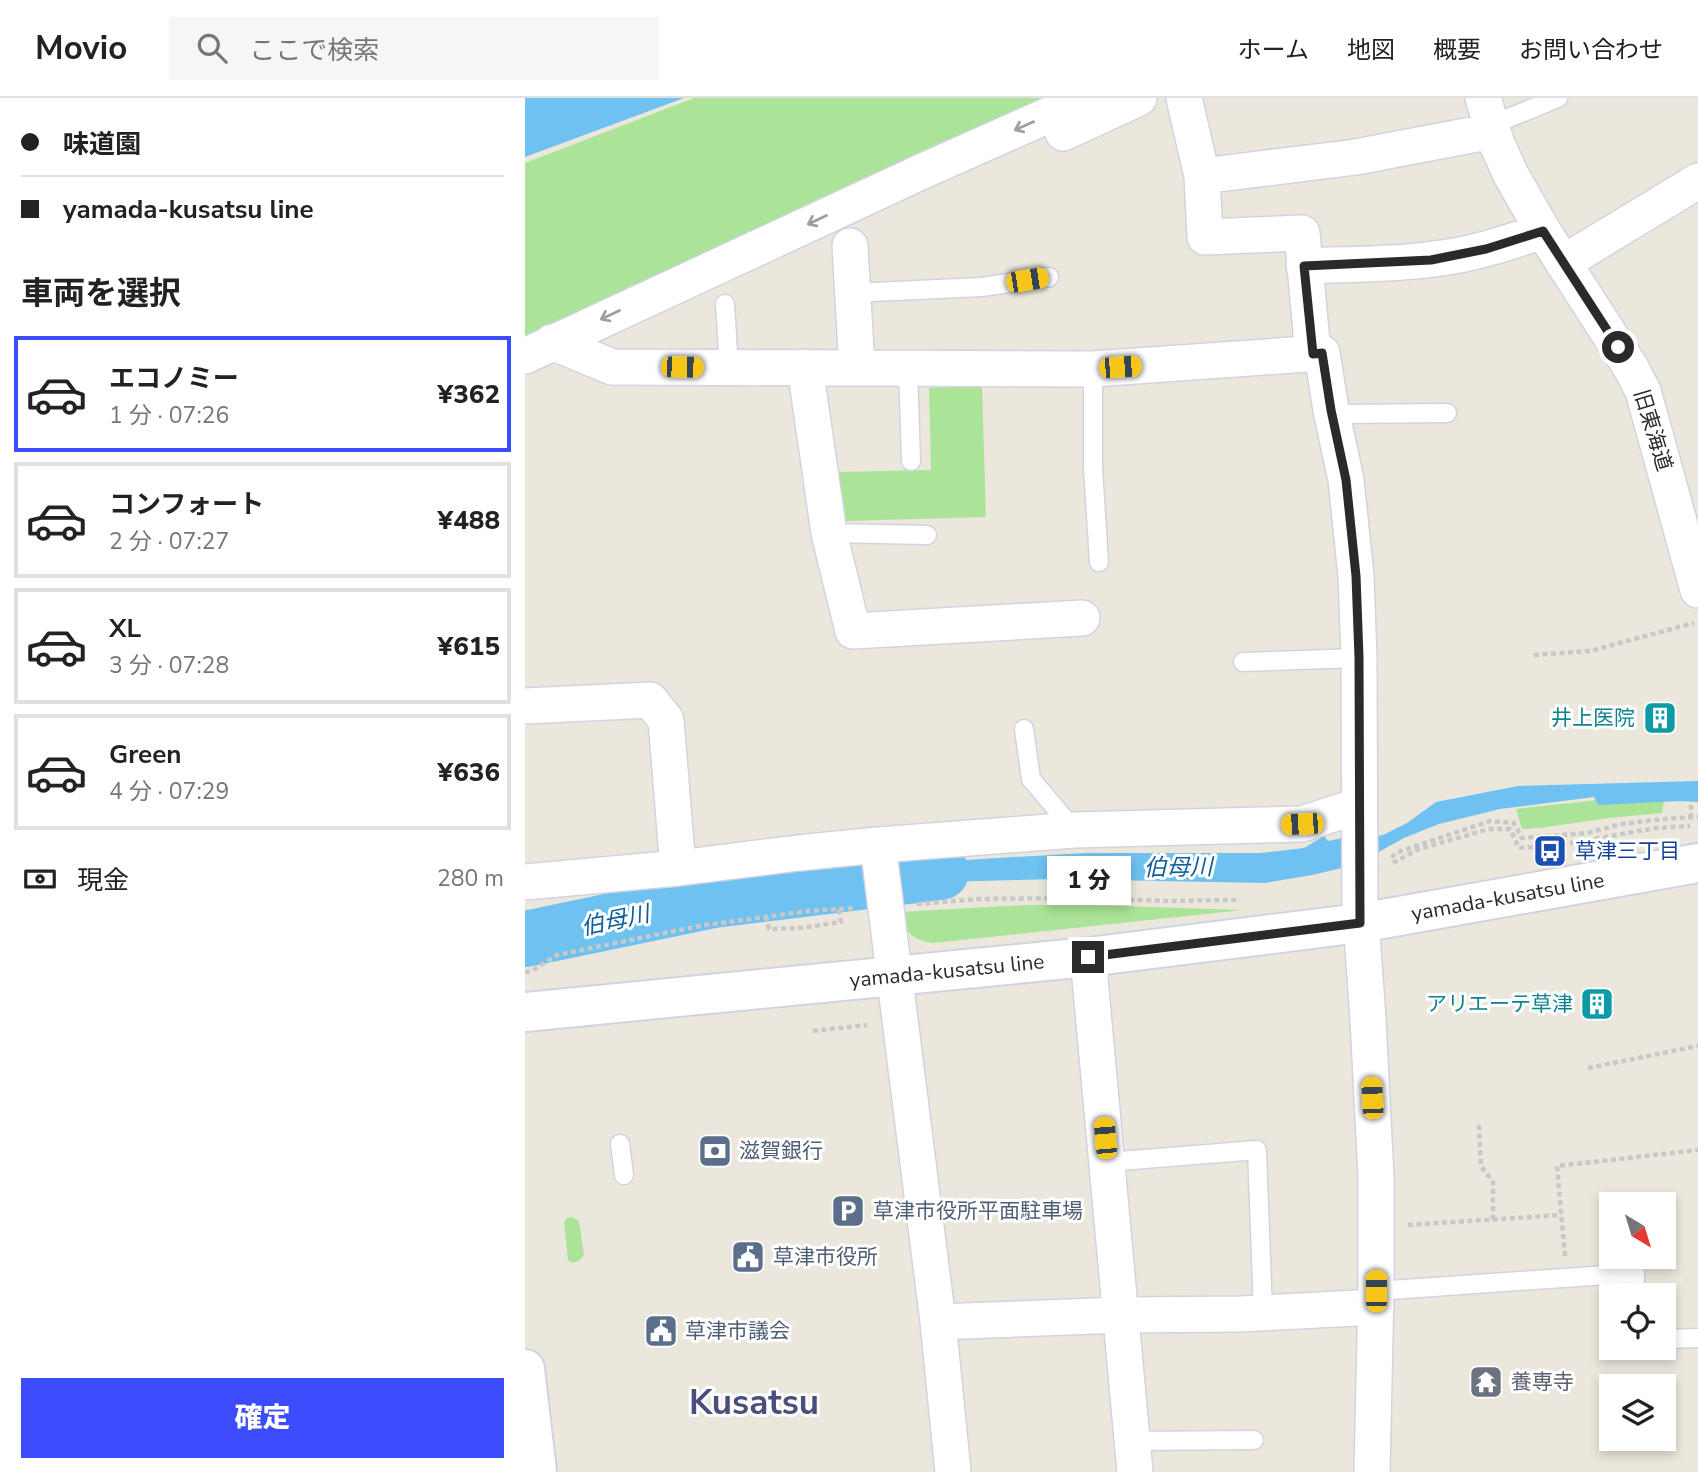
<!DOCTYPE html>
<html lang="ja">
<head>
<meta charset="utf-8">
<style>
  :root { --surface:#fff; --page:#f6f6f6; --text:#222; --muted:#767676; --line:#e0e0e0; --accent:#3a4cfb }
  body { margin:0; font-family:"Nunito Sans","Noto Sans JP",sans-serif; background:var(--page); color:var(--text); height:100vh; display:flex; flex-direction:column; font-size:26px; white-space:nowrap }
  * { box-sizing:border-box; margin:0 }
  p { font-size:23px; color:var(--muted) }
  .icon { flex:none; width:38px; height:38px; fill:none; stroke:currentColor; stroke-width:2; stroke-linecap:round; stroke-linejoin:round }
  .map { position:relative; flex:1; overflow:hidden }
  .side { display:flex; flex-direction:column; background:var(--surface); width:525px }
  .side>* { flex:none }
  .top-card { display:grid; align-content:center; height:154px; padding:0 21px; background:var(--surface) }
  .needle { width:46px; rotate:142deg }
  .tools { position:absolute; left:1074px; top:1094px; display:grid; gap:14px }
  .tools a { display:grid; place-items:center; width:77px; height:77px; border-radius:0px; background:var(--surface); box-shadow:0 4px 10px #0003; font-size:35px }
  .end { position:absolute; width:32px; height:32px; margin:-16px; border:9px solid #2a2a2a; background:#fff; box-shadow:0 0 0 4px #fff }
  .from { border-radius:50% }
  .bubble { position:absolute; height:49px; border-radius:0px; background:var(--surface); box-shadow:0 4px 10px #0003; font-size:23px; font-weight:800; line-height:49px; text-align:center }
  .car { position:absolute; width:21px; height:42px; margin:-21px -10px; border-radius:9px; box-shadow:0 0 5px 2px #0007; background:linear-gradient(#f5c518 24%,#345 0 40%,#f5c518 0 76%,#345 0 86%,#f5c518 0) }
  .top-card b { display:flex; align-items:center; gap:24px; height:66px; font-size:26px }
  .top-card b+b { border-top:2px solid var(--line) }
  .top-card i { width:18px; height:18px; background:var(--text) }
  ul { padding:0; list-style:none }
  li { display:flex; align-items:center; gap:21px; height:116px; margin:0 14px 10px; padding:0 7px; border:4px solid var(--line); border-radius:0px }
  li div { flex:1 }
  li b { display:block; font-size:26px }
  li em { font-style:normal; font-weight:800 }
  li.on { border-color:var(--accent) }
  li>.icon { width:63px; height:63px; stroke-width:1.5 }
  h2 { padding:0 21px; font-size:32px; line-height:84px }
  .pay { display:flex; align-items:center; gap:18px; height:77px; padding:0 21px; font-size:26px }
  .pay p { margin-inline-start:auto }
  .cta { display:flex; gap:14px; margin-top:auto; padding:14px 21px }
  .cta a { flex:1; height:80px; border-radius:0px; background:var(--accent); color:#fff; font-size:28px; font-weight:800; line-height:80px; text-align:center }
  header { display:flex; align-items:center; gap:42px; box-sizing:border-box; height:98px; padding:0 35px; background:var(--surface); border-bottom:2px solid var(--line) }
  header strong { font-size:33px }
  nav { display:flex; gap:38px; margin-inline-start:auto; font-size:24px }
  .search { width:490px; height:63px; background:var(--page); display:flex; align-items:center; gap:18px; box-sizing:border-box; padding:0 24px; border-radius:0px; color:var(--muted); font-size:26px }
  main { display:flex; flex:1; min-height:0 }
  .map>svg:first-child { display:block }
  .green { fill:#abe498 }
  .water { fill:#6ec1f0 }
  .lines { fill:none; stroke-linecap:round; stroke-linejoin:round }
  .river { stroke:#6ec1f0; stroke-width:56 }
  .service-casing { stroke:#d1d3e3; stroke-width:21 }
  .minor-casing { stroke:#d1d3e3; stroke-width:38 }
  .tertiary-casing { stroke:#d1d3e3; stroke-width:42 }
  .secondary-casing { stroke:#d1d3e3; stroke-width:42 }
  .path { stroke:#c8c8c8; stroke-width:4.5; stroke-dasharray:5 3.5; stroke-linecap:butt }
  .service { stroke:#fff; stroke-width:18 }
  .minor { stroke:#fff; stroke-width:35 }
  .tertiary { stroke:#fff; stroke-width:38 }
  .secondary { stroke:#fff; stroke-width:38 }
  .oneway { stroke:#9f9f9f }
  .route { stroke:#2a2a2a; stroke-width:9 }
  .labels { text-anchor:middle; stroke-width:6; stroke-linejoin:round; paint-order:stroke }
  .street-label { font-size:21px; fill:#2a2a2a; stroke:#fff }
  .culture-label { font-size:21px; fill:#0d838f; stroke:#fff; text-anchor:end }
  .transit-label { font-size:21px; fill:#164399; stroke:#fff; text-anchor:start }
  .service-label { font-size:21px; fill:#4e5e75; stroke:#fff; text-anchor:start }
  .worship-label { font-size:21px; fill:#5b616d; stroke:#fff; text-anchor:start }
  .water-label { font-size:23px; font-style:italic; fill:#0c5e9c; stroke:#fff }
  .town-label { font-size:35px; font-weight:bold; fill:#4a4e7b; stroke:#fff }
</style>
</head>
<body>
<header>
<strong>Movio</strong>
<div class="search"><svg class="icon" aria-label="search" viewBox="0 0 24 24"><circle cx="10" cy="10" r="6"/><path d="M15 15l6 6"/></svg>ここで検索</div>
<nav><a>ホーム</a><a>地図</a><a>概要</a><a>お問い合わせ</a></nav>
</header>
<main>
<section class="side">
<div class="top-card">
<b><i class="from"></i>味道園</b>
<b><i></i>yamada-kusatsu line</b>
</div>
<h2>車両を選択</h2>
<ul>
<li class="on"><svg class="icon" aria-label="car" viewBox="0 0 24 24"><path d="M5 17H2v-5l4-1 3-4h7l3 4 3 1v5h-3M9 17h6M6 11h13"/><circle cx="7" cy="17" r="2"/><circle cx="17" cy="17" r="2"/></svg><div><b>エコノミー</b><p>1 分 · 07:26</p></div><em>¥362</em></li>
<li><svg class="icon" aria-label="car" viewBox="0 0 24 24"><path d="M5 17H2v-5l4-1 3-4h7l3 4 3 1v5h-3M9 17h6M6 11h13"/><circle cx="7" cy="17" r="2"/><circle cx="17" cy="17" r="2"/></svg><div><b>コンフォート</b><p>2 分 · 07:27</p></div><em>¥488</em></li>
<li><svg class="icon" aria-label="car" viewBox="0 0 24 24"><path d="M5 17H2v-5l4-1 3-4h7l3 4 3 1v5h-3M9 17h6M6 11h13"/><circle cx="7" cy="17" r="2"/><circle cx="17" cy="17" r="2"/></svg><div><b>XL</b><p>3 分 · 07:28</p></div><em>¥615</em></li>
<li><svg class="icon" aria-label="car" viewBox="0 0 24 24"><path d="M5 17H2v-5l4-1 3-4h7l3 4 3 1v5h-3M9 17h6M6 11h13"/><circle cx="7" cy="17" r="2"/><circle cx="17" cy="17" r="2"/></svg><div><b>Green</b><p>4 分 · 07:29</p></div><em>¥636</em></li>
</ul>
<div class="pay"><svg class="icon" aria-label="cash" viewBox="0 0 24 24"><path d="M3 7h18v10H3z"/><circle cx="12" cy="12" r="2"/></svg>現金<p>280 m</p></div>
<div class="cta"><a>確定</a></div>
</section>
<div class="map">
<svg width="1173" height="1374" viewBox="0 0 1173 1374">
  <rect width="100%" height="100%" fill="#ece7dc"/>
  <path class="green" d="M169,0H527L0,241V65Z
    M457,288L461,419L320,423L312,374L406,372L404,290Z
    M1091,700L1139,702L1137,715L1084,720L1015,730L997,731L991,711Z
    M498,807H564L718,812L408,845C385,841 382,835 374,814Z
    M47,1119L54,1123L59,1157L54,1163L47,1165L43,1162L39,1124L42,1120Z"/>
  <path class="water" d="M0,0H159L0,59Z
    M1173,683V704L1155,703L1073,707L1069,699L975,711L914,726L879,740L848,757L821,769L787,777L739,785L534,781L413,784L376,787L375,768L455,761L561,755H736L779,750L799,738L803,743L823,739H844L858,737L882,725L911,704L993,688Z"/>
  <g class="lines">
    <path class="river" d="M0,841L188,802L416,774"/>
    <defs>
      <path id="service" d="M966,27L1033,0
        M327,195L457,189L524,179
        M200,206L204,270
        M383,270L386,363
        M568,271V370L574,464
        M806,312L819,316L922,315
        M304,435L402,437
        M718,564L834,560
        M499,631L506,681L549,732
        M95,1046L99,1077
        M582,1064L732,1052L738,1214
        M851,1193L1110,1175L1109,1197
        M1139,1241L1173,1240
        M608,1343L729,1342"/>
      <path id="minor" d="M659,0L677,78L680,139L777,135L788,256
        M958,0L972,46L986,77L1018,133L1106,270L1118,293L1173,492
        M538,35L614,0
        M677,78L831,59L967,33
        M325,148L332,270
        M1038,165L1173,83
        M779,168C821,166 867,167 909,161C946,157 982,145 1018,133
        M27,244L87,269L568,271L797,255L806,312L821,382L831,478L834,560L835,808L843,921L851,1079V1193L847,1374
        M0,258L398,73L562,0
        M280,269L304,435L328,533L557,520
        M0,608L125,602L141,622L153,770
        M353,747L413,1224L428,1374
        M0,784L153,770L273,755L353,747L549,732L777,726L833,708
        M563,859L610,1374
        M413,1224L596,1217L716,1216L851,1209"/>
      <path id="tertiary" d="M0,1271L12,1374"/>
      <g id="secondary">
        <path id="s1" d="M0,914L563,859L835,825L1173,765"/>
      </g>
    </defs>
    <use href="#service" class="service-casing"/>
    <use href="#minor" class="minor-casing"/>
    <use href="#tertiary" class="tertiary-casing"/>
    <use href="#secondary" class="secondary-casing"/>
    <path class="path" d="M1009,557L1065,553L1169,525
      M1166,720V707
      M866,759L876,753L965,723L989,725L997,740L1062,735L1097,726L1139,721L1173,719
      M868,765L894,751L964,731H985L994,750L1035,747L1131,730L1165,728
      M392,806L453,801L566,800L639,803L715,802
      M241,818L244,831L276,830L316,824L314,811
      M0,874L7,873L32,857L174,828L283,813L330,810
      M288,933L342,927
      M1063,970L1173,948
      M954,1027L956,1068L968,1084V1122
      M883,1127L1036,1117
      M1040,1158L1032,1068L1173,1052"/>
    <use href="#service" class="service"/>
    <use href="#minor" class="minor"/>
    <use href="#tertiary" class="tertiary"/>
    <use href="#secondary" class="secondary"/>
  </g>
  <defs><path id="oneway-shaft" d="M-6 0H5M1.5-3L5.5 0L1.5 3" fill="none" stroke-width="1.6" stroke-linecap="round" stroke-linejoin="round" transform="scale(1.75)"/></defs>
  <g class="oneway">
    <use href="#oneway-shaft" transform="translate(499 28) rotate(156)"/>
    <use href="#oneway-shaft" transform="translate(292 122) rotate(155)"/>
    <use href="#oneway-shaft" transform="translate(85 217) rotate(155)"/>
  </g>
  <g class="lines">
    <path class="route" d="M563,859L835,825L834,559L831,478L821,382L806,312L797,255L788,256L779,168L906,162L961,151L1018,133L1093,249"/>
  </g>
  <defs>
    <symbol id="building-square" viewBox="-11 -11 22 22"><rect x="-9" y="-9" width="18" height="18" rx="4" fill="#0f9aa8" stroke="#fff"/><path d="M-4-6H4V6H1V3H-1V6H-4ZM-2.5-4.3h1.7v1.8h-1.7ZM.8-4.3h1.7v1.8H.8ZM-2.5-1h1.7V.8h-1.7ZM.8-1h1.7V.8H.8Z" fill="#fff"/></symbol>
    <symbol id="bus-square" viewBox="-11 -11 22 22"><rect x="-9" y="-9" width="18" height="18" rx="4" fill="#1a4fb4" stroke="#fff"/><path d="M-5-6H5V4H4V6H2V4H-2V6H-4V4H-5ZM-3.5-4V0h7V-4ZM-3.5 1.2v1.5H-2V1.2ZM2 1.2v1.5H3.5V1.2Z" fill="#fff"/></symbol>
    <symbol id="bank-square" viewBox="-11 -11 22 22"><rect x="-9" y="-9" width="18" height="18" rx="4" fill="#5c6f8a" stroke="#fff"/><path d="M-6-4H6V4H-6ZM0-2.3a2.3 2.3 0 1 0 0 4.6a2.3 2.3 0 1 0 0-4.6Z" fill="#fff"/></symbol>
    <symbol id="parking-square" viewBox="-11 -11 22 22"><rect x="-9" y="-9" width="18" height="18" rx="4" fill="#5c6f8a" stroke="#fff"/><path d="M-3.5-5.5H1a3.5 3.5 0 0 1 0 7H-1V5.5H-3.5ZM-1-3.4V-.6H.8a1.4 1.4 0 0 0 0-2.8Z" fill="#fff"/></symbol>
    <symbol id="civic-square" viewBox="-11 -11 22 22"><rect x="-9" y="-9" width="18" height="18" rx="4" fill="#5c6f8a" stroke="#fff"/><path d="M-.6-6.5H3V-4.5H.6V-3L4-1V1h2V6H-6V1h2V-1L-.6-3ZM-1.2 2.5V6h2.4V2.5Z" fill="#fff"/></symbol>
    <symbol id="temple-square" viewBox="-11 -11 22 22"><rect x="-9" y="-9" width="18" height="18" rx="4" fill="#6b7280" stroke="#fff"/><path d="M0-6L5-2H3V0L6.5 2.5H4V6H1.5V3h-3V6H-4V2.5H-6.5L-3 0V-2H-5Z" fill="#fff"/></symbol>
  </defs>
  <g fill-rule="evenodd">
    <use href="#building-square" x="1116" y="601" width="38" height="38"/>
    <use href="#bus-square" x="1006" y="734" width="38" height="38"/>
    <use href="#building-square" x="1053" y="887" width="38" height="38"/>
    <use href="#bank-square" x="171" y="1034" width="38" height="38"/>
    <use href="#parking-square" x="304" y="1094" width="38" height="38"/>
    <use href="#civic-square" x="204" y="1140" width="38" height="38"/>
    <use href="#civic-square" x="117" y="1214" width="38" height="38"/>
    <use href="#temple-square" x="942" y="1265" width="38" height="38"/>
  </g>
  <g class="labels">
    <g class="street-label">
      <text transform="translate(1128 332) rotate(73)" y="7">旧東海道</text>
      <text dy="7" stroke="none"><textPath href="#s1" startOffset="990">yamada-kusatsu line</textPath></text>
      <text dy="7" stroke="none"><textPath href="#s1" startOffset="424">yamada-kusatsu line</textPath></text>
    </g>
    <g class="culture-label">
      <text x="1110" y="627">井上医院</text>
      <text x="1048" y="913">アリエーテ草津</text>
    </g>
    <g class="transit-label">
      <text x="1050" y="760">草津三丁目</text>
    </g>
    <g class="service-label">
      <text x="214" y="1060">滋賀銀行</text>
      <text x="348" y="1120">草津市役所平面駐車場</text>
      <text x="248" y="1166">草津市役所</text>
      <text x="160" y="1240">草津市議会</text>
    </g>
    <g class="worship-label">
      <text x="986" y="1291">養専寺</text>
    </g>
    <g class="water-label">
      <text transform="translate(653 769) rotate(-1)" y="8">伯母川</text>
      <text transform="translate(90 822) rotate(-12)" y="8">伯母川</text>
    </g>
    <g class="town-label">
      <text x="229" y="1316">Kusatsu</text>
    </g>
  </g>
</svg>
<div class="tools">
<a><svg class="needle" viewBox="-14 -14 28 28"><path d="M0-13l5 13h-10z" fill="#e53935"/><path d="M0 13l5-13h-10z" fill="#767676"/></svg></a>
<a><svg class="icon" aria-label="locate" viewBox="0 0 24 24"><circle cx="12" cy="12" r="6"/><path d="M12 2v4M12 18v4M2 12h4M18 12h4"/></svg></a>
<a><svg class="icon" aria-label="layers" viewBox="0 0 24 24"><path d="M12 4l9 5-9 5-9-5zM3 14l9 5 9-5"/></svg></a>
</div>
<i class="end from" style="left:1093px;top:249px"></i>
<i class="end" style="left:563px;top:859px"></i>
<div class="bubble" style="left:522px;top:758px;width:84px">1 分</div>
<i class="car" style="left:502px;top:182px;rotate:81deg"></i>
<i class="car" style="left:157px;top:269px;rotate:91deg"></i>
<i class="car" style="left:595px;top:269px;rotate:86deg"></i>
<i class="car" style="left:777px;top:726px;rotate:268deg"></i>
<i class="car" style="left:847px;top:1000px;rotate:357deg"></i>
<i class="car" style="left:580px;top:1040px;rotate:355deg"></i>
<i class="car" style="left:851px;top:1193px;rotate:0deg"></i>
</div>
</main>
</body>
</html>
